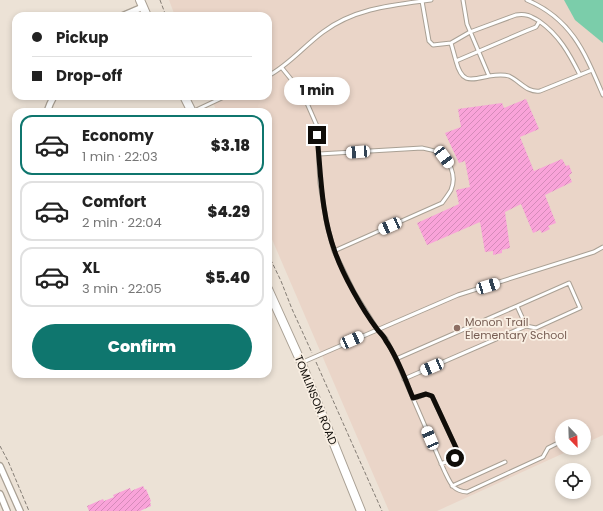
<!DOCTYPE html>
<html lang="en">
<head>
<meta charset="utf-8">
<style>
  :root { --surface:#fff; --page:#f2f2f2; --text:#222; --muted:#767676; --line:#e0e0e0; --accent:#0f766e }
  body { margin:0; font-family:Poppins,sans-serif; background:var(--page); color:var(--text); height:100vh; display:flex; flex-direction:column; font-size:15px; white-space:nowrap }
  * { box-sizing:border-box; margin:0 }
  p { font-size:13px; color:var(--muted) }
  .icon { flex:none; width:22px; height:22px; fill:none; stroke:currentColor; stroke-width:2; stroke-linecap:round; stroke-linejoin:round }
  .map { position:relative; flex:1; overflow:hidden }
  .sheet { position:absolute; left:12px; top:108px; width:260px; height:270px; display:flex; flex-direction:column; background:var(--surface); border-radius:12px; box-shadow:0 2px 6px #0003 }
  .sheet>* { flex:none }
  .guide { position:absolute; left:12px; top:12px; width:260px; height:88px; border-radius:12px; box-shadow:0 2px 6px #0003; display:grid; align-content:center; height:88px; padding:0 20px; background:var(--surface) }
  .needle { width:26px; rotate:157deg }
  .fabs { position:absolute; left:555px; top:419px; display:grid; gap:8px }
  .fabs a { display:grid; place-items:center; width:36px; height:36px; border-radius:50%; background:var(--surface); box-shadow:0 2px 6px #0003; font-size:20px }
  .end { position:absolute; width:18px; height:18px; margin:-9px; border:5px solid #100d09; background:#fff; box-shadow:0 0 0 2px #fff }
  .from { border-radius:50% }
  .bubble { position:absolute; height:28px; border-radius:14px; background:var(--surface); box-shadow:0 2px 6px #0003; font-size:13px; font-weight:800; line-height:28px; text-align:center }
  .car { position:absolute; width:12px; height:24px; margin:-12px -6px; border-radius:5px; box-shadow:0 0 3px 1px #0007; background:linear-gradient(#fff 24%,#345 0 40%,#fff 0 76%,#345 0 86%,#fff 0) }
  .guide b { display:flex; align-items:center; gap:14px; height:38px; font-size:15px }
  .guide b+b { border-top:1px solid var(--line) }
  .guide i { width:10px; height:10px; background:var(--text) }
  ul { padding:7px 0 0; list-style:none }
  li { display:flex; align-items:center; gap:12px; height:60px; margin:0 8px 6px; padding:0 12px; border:2px solid var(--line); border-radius:12px }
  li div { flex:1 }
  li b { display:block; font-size:15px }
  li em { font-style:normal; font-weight:800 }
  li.current { border-color:var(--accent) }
  li>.icon { width:36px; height:36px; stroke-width:1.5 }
  .action { display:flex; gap:8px; margin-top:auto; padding:8px 20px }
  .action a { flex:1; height:46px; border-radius:24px; background:var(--accent); color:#fff; font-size:16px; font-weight:800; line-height:46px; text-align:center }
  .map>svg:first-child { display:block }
  .education { fill:#ead5c8 }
  .park { fill:#7bcdaa }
  .building { fill:url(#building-hatch) }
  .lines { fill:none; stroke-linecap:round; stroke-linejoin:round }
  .lane-casing { stroke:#a9a094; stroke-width:5 }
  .street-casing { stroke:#a9a094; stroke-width:8 }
  .secondary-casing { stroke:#a9a094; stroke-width:10 }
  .path { stroke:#837c74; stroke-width:1; stroke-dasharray:4 2; stroke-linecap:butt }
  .lane { stroke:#fff; stroke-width:3 }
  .street { stroke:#fff; stroke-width:5.5 }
  .secondary { stroke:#fff; stroke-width:8 }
  .route { stroke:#100d09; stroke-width:5 }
  .education-dot { fill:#8d6e63; stroke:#f9efe3; stroke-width:1.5 }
  .labels { text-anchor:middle; stroke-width:3.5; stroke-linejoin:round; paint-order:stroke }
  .education-label { font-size:11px; fill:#785e54; stroke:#f9efe3; text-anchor:start }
  .street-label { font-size:11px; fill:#100d09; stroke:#f9efe3 }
</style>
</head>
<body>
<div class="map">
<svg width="603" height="511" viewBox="0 0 603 511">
  <defs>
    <pattern id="building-hatch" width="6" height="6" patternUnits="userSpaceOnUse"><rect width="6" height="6" fill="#f9a3d9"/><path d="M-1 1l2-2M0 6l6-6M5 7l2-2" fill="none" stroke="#d48bb9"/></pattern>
  </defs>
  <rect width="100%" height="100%" fill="#ece2d6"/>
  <path class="education" d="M169,0H603V435L584,444V426H562V448H575L437,511H389L268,230V112H217L210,96H268V16H175Z"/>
  <path class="park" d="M564,0H603V43L575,20Z"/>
  <path class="building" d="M526,99L539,129L520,137L534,171L562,159L566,166L569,165L572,173L569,175L572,182L545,195L556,223L548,226L550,229L542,233L540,230L533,233L521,204L505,212L510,248L502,250V253L493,255V251L485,252L480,222L427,245L417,223L459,204L456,190L470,187L465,161L459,163L445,133L461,127L458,109L502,103L504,108Z
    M143,486L145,490L146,489L151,501L150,502L151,506L140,511H89L87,506L103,499L104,501L114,497L113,495L130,488L131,491Z"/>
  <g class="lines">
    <defs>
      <path id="lane" d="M463,0L467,24L489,76C495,75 503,74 509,76C520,81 527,93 540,91L592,70
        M527,0C572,19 585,53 603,95
        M422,1L429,41L433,45L451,43
        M456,61L451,43L470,32L516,15C525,13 531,16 539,21C559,35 569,53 580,75
        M282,68L303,94L317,126L320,183L327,225L334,251L354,292L377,329L386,339L396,359L444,470C450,482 452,491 467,492L543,457L548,448L562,441
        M268,76C289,65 304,46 323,32C355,8 393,5 431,0
        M489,76C470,80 462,84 456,61L526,31L536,27L539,22
        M192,112L226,96
        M319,154L422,148C427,149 433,150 437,152C450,159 457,176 451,190C448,195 445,199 442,203L334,251
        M517,306L569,283L580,308L536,328L526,326
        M396,359L517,306L526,326L404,379
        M303,362L458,295L594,252L603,247
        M413,399L426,394L432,396L458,452V456L455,458L441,464
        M452,486L505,462"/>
      <path id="street" d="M122,16L143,7
        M47,112L50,104L54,96
        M0,466L20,511
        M0,494L7,511"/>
      <path id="secondary" d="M140,0L147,16
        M184,96L192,112
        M268,289L301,362L361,511"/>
    </defs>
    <use href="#lane" class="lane-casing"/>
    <use href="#street" class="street-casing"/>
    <use href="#secondary" class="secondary-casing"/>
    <path class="path" d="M160,0L166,16
      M201,96L202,100
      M268,254L281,281L292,309L312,353
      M316,362L382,511
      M0,446L8,461L29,511"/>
    <use href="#lane" class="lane"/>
    <use href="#street" class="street"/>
    <use href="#secondary" class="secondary"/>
  </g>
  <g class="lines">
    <path class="route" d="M317,135C321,175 321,214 335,252C343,275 362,309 377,329C380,333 384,336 386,341C398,358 405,379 413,398L426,394L432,396L458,452V456L455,458"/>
  </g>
  <circle class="education-dot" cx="457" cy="328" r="4"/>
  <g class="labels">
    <g class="education-label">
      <text x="465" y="326">Monon Trail<tspan x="465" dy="13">Elementary School</tspan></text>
    </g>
    <g class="street-label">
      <text transform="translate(316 400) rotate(68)" y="4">TOMLINSON ROAD</text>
    </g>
  </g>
</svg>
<div class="fabs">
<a><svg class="needle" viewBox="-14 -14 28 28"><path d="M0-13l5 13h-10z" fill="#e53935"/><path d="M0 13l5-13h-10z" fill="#767676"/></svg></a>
<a><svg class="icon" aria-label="locate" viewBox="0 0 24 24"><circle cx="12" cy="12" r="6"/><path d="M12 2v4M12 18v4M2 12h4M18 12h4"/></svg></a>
</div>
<i class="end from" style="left:455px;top:458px"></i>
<i class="end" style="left:317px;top:135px"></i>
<div class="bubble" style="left:284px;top:77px;width:66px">1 min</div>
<i class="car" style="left:358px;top:152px;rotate:266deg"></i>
<i class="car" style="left:444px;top:157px;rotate:143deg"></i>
<i class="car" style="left:390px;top:226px;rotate:246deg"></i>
<i class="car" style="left:488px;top:286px;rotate:73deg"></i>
<i class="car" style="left:352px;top:340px;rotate:66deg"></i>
<i class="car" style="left:432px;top:367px;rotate:247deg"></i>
<i class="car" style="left:430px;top:438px;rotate:337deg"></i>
<div class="guide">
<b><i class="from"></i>Pickup</b>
<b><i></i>Drop-off</b>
</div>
<section class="sheet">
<ul>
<li class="current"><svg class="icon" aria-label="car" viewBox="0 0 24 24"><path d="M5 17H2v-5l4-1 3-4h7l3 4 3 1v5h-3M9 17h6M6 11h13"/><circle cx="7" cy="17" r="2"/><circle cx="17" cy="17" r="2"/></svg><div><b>Economy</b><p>1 min · 22:03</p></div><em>$3.18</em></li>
<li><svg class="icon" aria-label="car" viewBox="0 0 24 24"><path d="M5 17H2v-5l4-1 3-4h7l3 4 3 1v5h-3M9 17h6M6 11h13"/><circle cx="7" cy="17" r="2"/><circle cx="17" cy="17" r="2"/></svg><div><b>Comfort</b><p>2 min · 22:04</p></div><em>$4.29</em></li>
<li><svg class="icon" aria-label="car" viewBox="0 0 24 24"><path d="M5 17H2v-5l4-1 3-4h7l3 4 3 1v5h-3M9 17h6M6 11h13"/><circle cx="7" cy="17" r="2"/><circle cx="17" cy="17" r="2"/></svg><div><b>XL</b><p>3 min · 22:05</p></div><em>$5.40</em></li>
</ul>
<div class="action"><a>Confirm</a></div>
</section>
</div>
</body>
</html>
